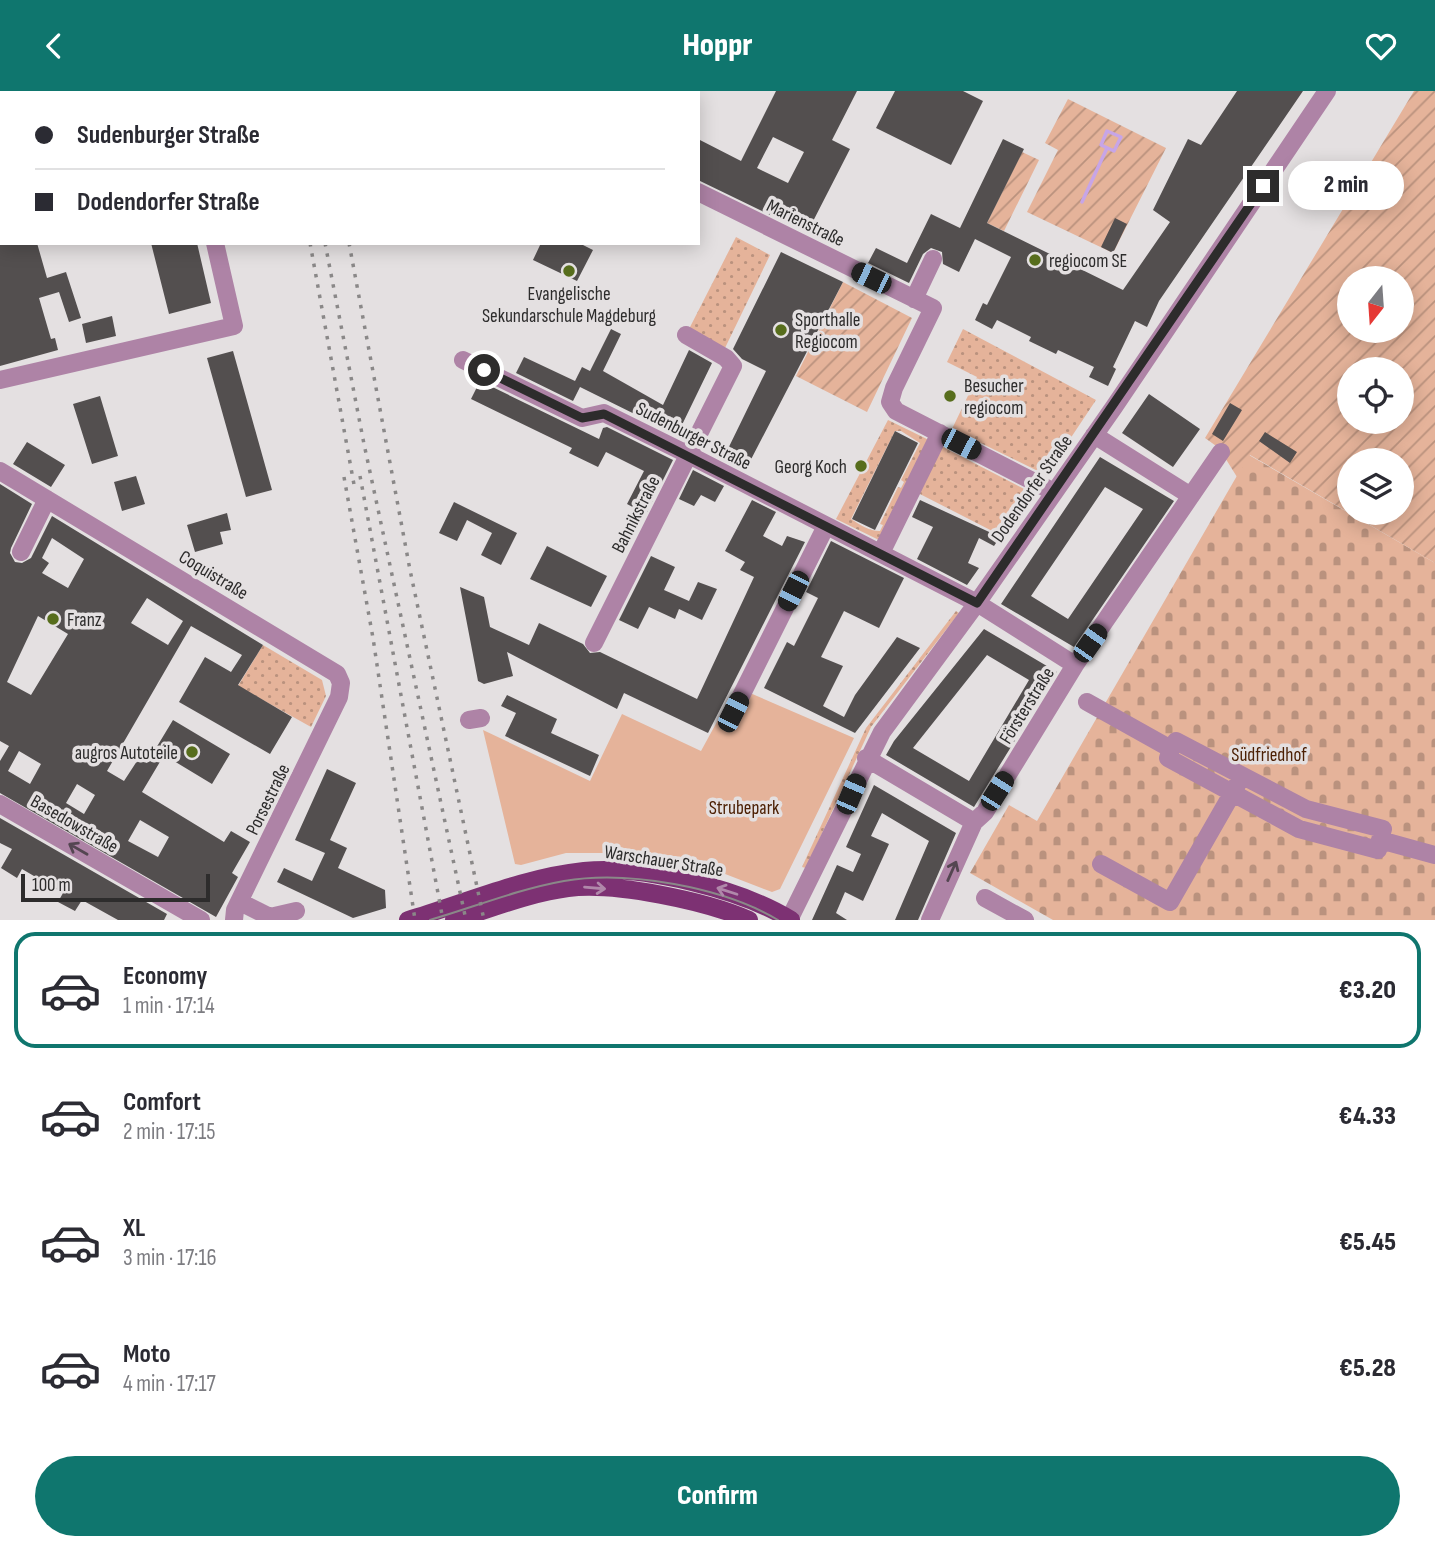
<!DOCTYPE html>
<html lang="en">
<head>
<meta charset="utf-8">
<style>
  :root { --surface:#fff; --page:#f7f7f7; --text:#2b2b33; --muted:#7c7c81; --line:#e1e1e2; --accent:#0f766e }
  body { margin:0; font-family:"Sofia Sans Condensed",sans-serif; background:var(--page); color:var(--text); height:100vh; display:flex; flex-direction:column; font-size:26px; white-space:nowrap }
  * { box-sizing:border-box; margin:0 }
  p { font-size:23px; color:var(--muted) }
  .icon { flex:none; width:38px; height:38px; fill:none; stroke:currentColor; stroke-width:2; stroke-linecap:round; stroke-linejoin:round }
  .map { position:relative; height:829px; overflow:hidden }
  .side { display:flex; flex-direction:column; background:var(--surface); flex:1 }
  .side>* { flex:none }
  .guide { position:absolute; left:0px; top:0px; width:700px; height:154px; box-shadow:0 4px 18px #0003; display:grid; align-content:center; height:154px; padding:0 35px; background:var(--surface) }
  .needle { width:46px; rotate:197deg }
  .tools { position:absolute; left:1337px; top:175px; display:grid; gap:14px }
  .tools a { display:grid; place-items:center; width:77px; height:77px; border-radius:50%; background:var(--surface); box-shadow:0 4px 18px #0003; font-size:35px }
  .scale { position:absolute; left:21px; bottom:18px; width:189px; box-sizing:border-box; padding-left:7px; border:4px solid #2d2c2c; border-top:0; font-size:19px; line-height:24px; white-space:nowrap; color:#2d2c2c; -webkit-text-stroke:5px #e4e0e1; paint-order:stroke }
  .end { position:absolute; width:32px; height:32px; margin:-16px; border:9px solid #2d2c2c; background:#fff; box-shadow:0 0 0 4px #fff }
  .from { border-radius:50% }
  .bubble { position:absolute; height:49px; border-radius:24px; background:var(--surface); box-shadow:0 4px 18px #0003; font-size:23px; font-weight:800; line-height:49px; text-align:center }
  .car { position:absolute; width:21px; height:42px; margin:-21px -10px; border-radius:9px; box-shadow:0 0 5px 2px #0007; background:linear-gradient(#222 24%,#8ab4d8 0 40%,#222 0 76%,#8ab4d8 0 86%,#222 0) }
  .guide b { display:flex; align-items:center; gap:24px; height:66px; font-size:26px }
  .guide b+b { border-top:2px solid var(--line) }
  .guide i { width:18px; height:18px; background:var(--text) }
  ul { padding:12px 0 0; list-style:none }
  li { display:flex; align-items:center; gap:21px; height:116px; margin:0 14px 10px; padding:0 21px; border:4px solid transparent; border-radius:21px }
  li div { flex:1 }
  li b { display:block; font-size:26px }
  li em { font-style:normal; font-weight:800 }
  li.active { border-color:var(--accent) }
  li>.icon { width:63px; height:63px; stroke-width:1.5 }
  .button { display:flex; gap:14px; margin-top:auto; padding:14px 35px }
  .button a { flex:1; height:80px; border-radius:42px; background:var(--accent); color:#fff; font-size:28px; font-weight:800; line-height:80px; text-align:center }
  header { display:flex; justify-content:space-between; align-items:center; height:91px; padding:0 35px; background:var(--accent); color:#fff; font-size:32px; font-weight:800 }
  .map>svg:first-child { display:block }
  .grass { fill:url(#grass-dots); fill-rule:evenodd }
  .cemetery { fill:url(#cemetery-stones) }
  .park { fill:#e5b39a }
  .garden { fill:url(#garden-furrows); fill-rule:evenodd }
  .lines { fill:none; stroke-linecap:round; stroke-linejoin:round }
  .stream { stroke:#c7a5e7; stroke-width:3.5 }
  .building { fill:#534f4f; fill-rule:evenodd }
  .minor { stroke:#ae83a6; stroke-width:18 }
  .major { stroke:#7d3173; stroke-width:18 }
  .tram { stroke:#8a8888; stroke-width:2 }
  .rail { stroke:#8a8888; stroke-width:3.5; stroke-dasharray:3.5 7; stroke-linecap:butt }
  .oneway { stroke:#544651 }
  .oneway2 { stroke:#b088aa }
  .route { stroke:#2d2c2c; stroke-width:9 }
  .poi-dot { fill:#576d1c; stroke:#e4e0e1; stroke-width:2.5 }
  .labels { text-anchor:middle; stroke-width:7; stroke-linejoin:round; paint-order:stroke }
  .street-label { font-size:19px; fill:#2d2c2c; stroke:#e4e0e1 }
  .poi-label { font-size:19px; fill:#2d2c2c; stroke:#e4e0e1; text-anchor:start }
  .park-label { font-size:19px; fill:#4c2004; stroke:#e4e0e1 }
</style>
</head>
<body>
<header><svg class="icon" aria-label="back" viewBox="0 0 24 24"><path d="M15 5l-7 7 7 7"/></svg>Hoppr<svg class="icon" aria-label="heart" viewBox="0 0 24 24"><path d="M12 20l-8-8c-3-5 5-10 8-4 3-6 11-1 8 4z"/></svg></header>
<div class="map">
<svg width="1435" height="829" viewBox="0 0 1435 829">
  <defs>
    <pattern id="grass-dots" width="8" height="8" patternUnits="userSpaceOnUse" patternTransform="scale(1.75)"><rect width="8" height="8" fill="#e5b39a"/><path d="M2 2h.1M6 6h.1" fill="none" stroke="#ba927e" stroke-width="1.8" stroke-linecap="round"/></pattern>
    <pattern id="cemetery-stones" width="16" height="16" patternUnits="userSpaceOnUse" patternTransform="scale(1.75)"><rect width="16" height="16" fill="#e5b39a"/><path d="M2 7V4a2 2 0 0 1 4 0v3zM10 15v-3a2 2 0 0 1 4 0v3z" fill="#ba927e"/></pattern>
    <pattern id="garden-furrows" width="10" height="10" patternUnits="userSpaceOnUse" patternTransform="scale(1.75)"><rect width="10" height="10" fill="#e5b39a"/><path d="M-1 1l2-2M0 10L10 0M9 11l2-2" fill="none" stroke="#ba927e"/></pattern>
  </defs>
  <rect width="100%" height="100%" fill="#e4e0e1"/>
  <path class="grass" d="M736,146L770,164L725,257L689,238Z
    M963,238L1096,309L1046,384L952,338L977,286L947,271Z
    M888,329L931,350L881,450L836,428ZM895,340H901L920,352L901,389L904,391L901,397L898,396L880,433L883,434L880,440C868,440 861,434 851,428Z
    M941,355L1032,402L1004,446L916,401Z
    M956,520L959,522L871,636L806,777L802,776L866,637Z
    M263,554L322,589L326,605L311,636L238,595Z"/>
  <path class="cemetery" d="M1249,364L1435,472V829H1053L970,782L1009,714L1037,730Z"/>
  <path class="park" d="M736,596L854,647L780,798L772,801L720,781L610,762H566L521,774L515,773L483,639L590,690L622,623L701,660Z"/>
  <path class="garden" d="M1414,0H1435V472L1250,364L1237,386L1219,357L1205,347ZM1349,187H1402V240H1349ZM1349,278H1402V331H1349ZM1349,369H1402V422H1349Z
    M1068,8L1166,57L1113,162L1027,121L1058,59L1045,52Z
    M1022,61L1039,69L1004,140L987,132Z
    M843,191L912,227L867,321L796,285Z"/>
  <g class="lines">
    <path class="stream" d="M1107,40L1121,46L1114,60L1101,54Z
      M1082,111L1107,57"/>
  </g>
  <path class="building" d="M776,0H857L832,49L850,58L807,142L698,89V48L741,70ZM773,46L804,61L788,92L757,77Z
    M895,0H963L983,10L951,74L876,37Z
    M1237,0H1303L1159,210L1147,236L1135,230L1113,276L1116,278L1108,295L1089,286L1094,276L1058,259L1056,263L1029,250L1031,246L997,229L992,238L975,229L983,212L987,214L1011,166L975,148L959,181L943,173L942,161L931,157L923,163L909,192L868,172L876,157L907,172L931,123L960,137L1003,48L1024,58L987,132L1123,199L1170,131L1153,119L1188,48L1201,54Z
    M1115,127L1127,133L1113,162L1101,156Z
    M0,152H37L47,187L66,181L81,227L69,231L59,201L39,207L51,248L55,247L58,259L0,275Z
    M151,152H197L211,212L169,223Z
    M541,152H579L593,159L577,190L533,169Z
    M781,161L843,191L745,380L723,368L766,280L742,268L733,258Z
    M112,225L116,245L86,252L82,233Z
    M611,238L621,243L603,280L663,314L689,259L712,272L679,340L673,342L580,296L573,310L516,282L524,266L575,290L582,276L590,280Z
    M233,260L272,399L246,406L207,267Z
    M480,290L599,348L603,337L607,336L673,369L646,423L627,413L644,380L606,361L598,376L569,362L572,357L471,308Z
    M1149,303L1200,338L1173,376L1122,342Z
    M100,305L118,365L92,373L73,313Z
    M1230,312L1242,319L1223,350L1212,343Z
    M895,340L918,352L875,439L852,428Z
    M1265,341L1297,361L1290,372L1259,350Z
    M27,351L65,374L51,396L13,373Z
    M1100,366L1174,410L1074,556L1001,513ZM1105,396L1143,418L1068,528L1031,505Z
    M693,379L724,395L715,411L701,404L694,415L679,408Z
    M136,385L145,413L122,420L114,391Z
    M0,393L32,413L11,457L10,462L15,471L22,472L31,467L52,425L263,554L238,594L292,626L270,663L179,611L205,566L231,581L242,564L191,535L107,680L124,690L139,667L147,672L173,629L230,663L212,693L164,664L142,701L224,751L231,740L250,751L232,782L238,786L216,826L0,702V670L9,655L0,650ZM52,447L84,468L68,497L42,482L49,472L42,467ZM147,507L183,530L168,554L131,532ZM38,525L68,543L31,604L7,591ZM19,660L41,673L30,693L8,680ZM77,693L95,704L84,723L66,712ZM140,729L169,746L158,766L128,750Z
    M752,409L776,421L763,445L782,455L787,445L805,451L708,642L624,602L617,618L507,561L513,585L484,593L478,590L460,496L484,506L490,536L529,554L539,532L583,553L590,562L600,561L697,608L754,486L740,479L745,471L725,460Z
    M920,409L1000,446L994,455L979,447L968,472L979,477L967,494L917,468L933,436L912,426Z
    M454,411L517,442L501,474L481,464L492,442L467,429L457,450L439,442Z
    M227,422L231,439L220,441L223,453L195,461L187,434Z
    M831,450L904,487L879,537L844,520L821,566L843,575L823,615L844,626L855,604L897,546L920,557L855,642L764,597L787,551L794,555L818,507L806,501Z
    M547,455L607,485L591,516L530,488Z
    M651,465L675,476L664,499L689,510L698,491L717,498L702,529L679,518L675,528L649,516L638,538L619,529Z
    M984,538L1057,581L974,716L886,664L894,650ZM987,564L1029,589L969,690L913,657Z
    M507,604L557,628L551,642L599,664L590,685L505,645L516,622L501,615Z
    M327,678L356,692L330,749L347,757L338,777L385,799L386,817L353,827L277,791L284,777L312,790L325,762L295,749Z
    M874,694L956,742L918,829H895L929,750L882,722L871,745L889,753L863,810L845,801L836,822L847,829H812L837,774L853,781L861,763L846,756Z
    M0,727L167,823L164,829H118L82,809L75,820L58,811L63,802L22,778L17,787L1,777L12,758L0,752Z"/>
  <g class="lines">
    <path class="minor" d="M130,0V2
      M467,2L468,0
      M586,2L587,0
      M0,39H2
      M698,101L933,217L894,297L890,311L896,320L1054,401
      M914,208L933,168
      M463,269L582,327L604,322L689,364L977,512L1075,574
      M0,289L234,235L215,152
      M1094,344L1191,405
      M0,380L337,583L341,592L339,606L235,819L234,829
      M21,461L47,408
      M881,462L940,342
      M594,552L733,275L726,267L686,244
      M1087,611L1171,658L1168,667L1299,738L1378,759L1380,749L1435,764
      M733,621L826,435
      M469,629L481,627
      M1171,658L1176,650L1306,718L1383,738L1380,749
      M866,667L974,731
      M0,713L201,829
      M1101,773L1170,811L1237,694
      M985,807L1025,829
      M240,811L270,826L296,820
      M789,829L882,641L977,512L1114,316L1327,0
      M930,829L974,731L985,721L1075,574L1221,361"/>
    <path class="major" d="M408,829C465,812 525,786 584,780C643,774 741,798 791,829
      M454,829C491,818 529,802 568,797C615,791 706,810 749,829"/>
    <path class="tram" d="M430,829C474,816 519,798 564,790C627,779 723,796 778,829"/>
    <path class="rail" d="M273,0L274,2
      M298,0V2
      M321,0V2
      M310,152L355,399
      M325,152L364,353L466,829
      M349,152L410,479L484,829
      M360,385L443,829
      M344,386L373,547L415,829"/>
  </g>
  <defs><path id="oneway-shaft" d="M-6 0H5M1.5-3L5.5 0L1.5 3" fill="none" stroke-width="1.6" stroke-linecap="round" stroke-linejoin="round" transform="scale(1.75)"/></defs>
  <g class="oneway">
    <use href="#oneway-shaft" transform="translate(78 758) rotate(-150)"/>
    <use href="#oneway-shaft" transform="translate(952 780) rotate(-66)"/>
  </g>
  <g class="oneway2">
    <use href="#oneway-shaft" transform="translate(595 797) rotate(5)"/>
    <use href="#oneway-shaft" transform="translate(727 800) rotate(-162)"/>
  </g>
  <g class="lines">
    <path class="route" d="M484,279L582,327L604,323L610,326L977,512L1263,95"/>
  </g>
  <g class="poi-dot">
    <circle cx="1035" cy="169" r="7"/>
    <circle cx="569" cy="180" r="7"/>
    <circle cx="781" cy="239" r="7"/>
    <circle cx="950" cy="305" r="7"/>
    <circle cx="861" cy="375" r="7"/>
    <circle cx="53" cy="528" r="7"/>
    <circle cx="192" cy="661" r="7"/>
  </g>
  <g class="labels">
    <g class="street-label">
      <text transform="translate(806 131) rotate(26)" y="7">Marienstraße</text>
      <text transform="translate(694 344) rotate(27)" y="7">Sudenburger Straße</text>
      <text transform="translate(1031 397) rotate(-55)" y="7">Dodendorfer Straße</text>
      <text transform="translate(635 423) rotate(-63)" y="7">Bahnikstraße</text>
      <text transform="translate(214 483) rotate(31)" y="7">Coquistraße</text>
      <text transform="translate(1026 614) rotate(-58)" y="7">Försterstraße</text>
      <text transform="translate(267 708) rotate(-64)" y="7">Porsestraße</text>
      <text transform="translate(75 732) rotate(30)" y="7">Basedowstraße</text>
      <text transform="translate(664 769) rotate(9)" y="7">Warschauer Straße</text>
    </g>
    <g class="poi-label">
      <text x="1049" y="176">regiocom SE</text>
      <text x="569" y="209" text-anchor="middle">Evangelische<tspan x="569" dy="22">Sekundarschule Magdeburg</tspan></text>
      <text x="795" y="235">Sporthalle<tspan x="795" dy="22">Regiocom</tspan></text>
      <text x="964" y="301">Besucher<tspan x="964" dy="22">regiocom</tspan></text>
      <text x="847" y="382" text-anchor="end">Georg Koch</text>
      <text x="67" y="535">Franz</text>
      <text x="178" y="668" text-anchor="end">augros Autoteile</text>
    </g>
    <g class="park-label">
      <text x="1269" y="670">Südfriedhof</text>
      <text x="744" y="723">Strubepark</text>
    </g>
  </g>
</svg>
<div class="tools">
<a><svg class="needle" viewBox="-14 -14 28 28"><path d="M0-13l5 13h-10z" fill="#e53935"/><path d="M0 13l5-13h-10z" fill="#7c7c81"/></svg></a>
<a><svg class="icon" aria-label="locate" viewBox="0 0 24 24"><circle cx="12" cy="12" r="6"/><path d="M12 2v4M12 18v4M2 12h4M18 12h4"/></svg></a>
<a><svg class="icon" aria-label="layers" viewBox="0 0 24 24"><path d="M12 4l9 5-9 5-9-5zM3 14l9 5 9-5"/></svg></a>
</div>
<div class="scale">100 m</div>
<i class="end from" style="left:484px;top:279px"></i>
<i class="end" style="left:1263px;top:95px"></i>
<div class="bubble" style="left:1288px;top:70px;width:116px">2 min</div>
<i class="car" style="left:871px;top:187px;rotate:296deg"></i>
<i class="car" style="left:961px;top:353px;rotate:117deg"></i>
<i class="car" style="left:793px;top:500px;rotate:207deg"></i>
<i class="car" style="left:1090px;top:552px;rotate:35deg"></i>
<i class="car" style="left:733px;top:621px;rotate:27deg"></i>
<i class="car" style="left:997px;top:700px;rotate:32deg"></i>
<i class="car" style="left:851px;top:703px;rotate:23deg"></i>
<div class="guide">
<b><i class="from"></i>Sudenburger Straße</b>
<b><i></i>Dodendorfer Straße</b>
</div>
</div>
<section class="side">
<ul>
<li class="active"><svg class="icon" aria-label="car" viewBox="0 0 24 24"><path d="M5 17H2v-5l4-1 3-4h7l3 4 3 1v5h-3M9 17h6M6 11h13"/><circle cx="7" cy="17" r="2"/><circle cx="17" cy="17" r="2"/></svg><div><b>Economy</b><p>1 min · 17:14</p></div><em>€3.20</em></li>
<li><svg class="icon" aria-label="car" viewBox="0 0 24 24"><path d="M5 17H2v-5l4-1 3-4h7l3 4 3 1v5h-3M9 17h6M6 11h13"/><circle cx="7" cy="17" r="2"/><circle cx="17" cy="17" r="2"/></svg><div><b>Comfort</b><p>2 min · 17:15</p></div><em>€4.33</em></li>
<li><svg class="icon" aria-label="car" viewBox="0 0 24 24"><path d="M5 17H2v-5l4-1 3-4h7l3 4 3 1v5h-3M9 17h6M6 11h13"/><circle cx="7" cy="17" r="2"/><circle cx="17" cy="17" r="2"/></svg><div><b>XL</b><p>3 min · 17:16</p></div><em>€5.45</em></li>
<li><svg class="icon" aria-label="car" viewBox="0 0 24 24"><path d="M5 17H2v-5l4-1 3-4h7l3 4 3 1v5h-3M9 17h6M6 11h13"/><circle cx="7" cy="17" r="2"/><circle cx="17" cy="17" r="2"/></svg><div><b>Moto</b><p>4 min · 17:17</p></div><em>€5.28</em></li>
</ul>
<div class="button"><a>Confirm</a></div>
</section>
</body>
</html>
